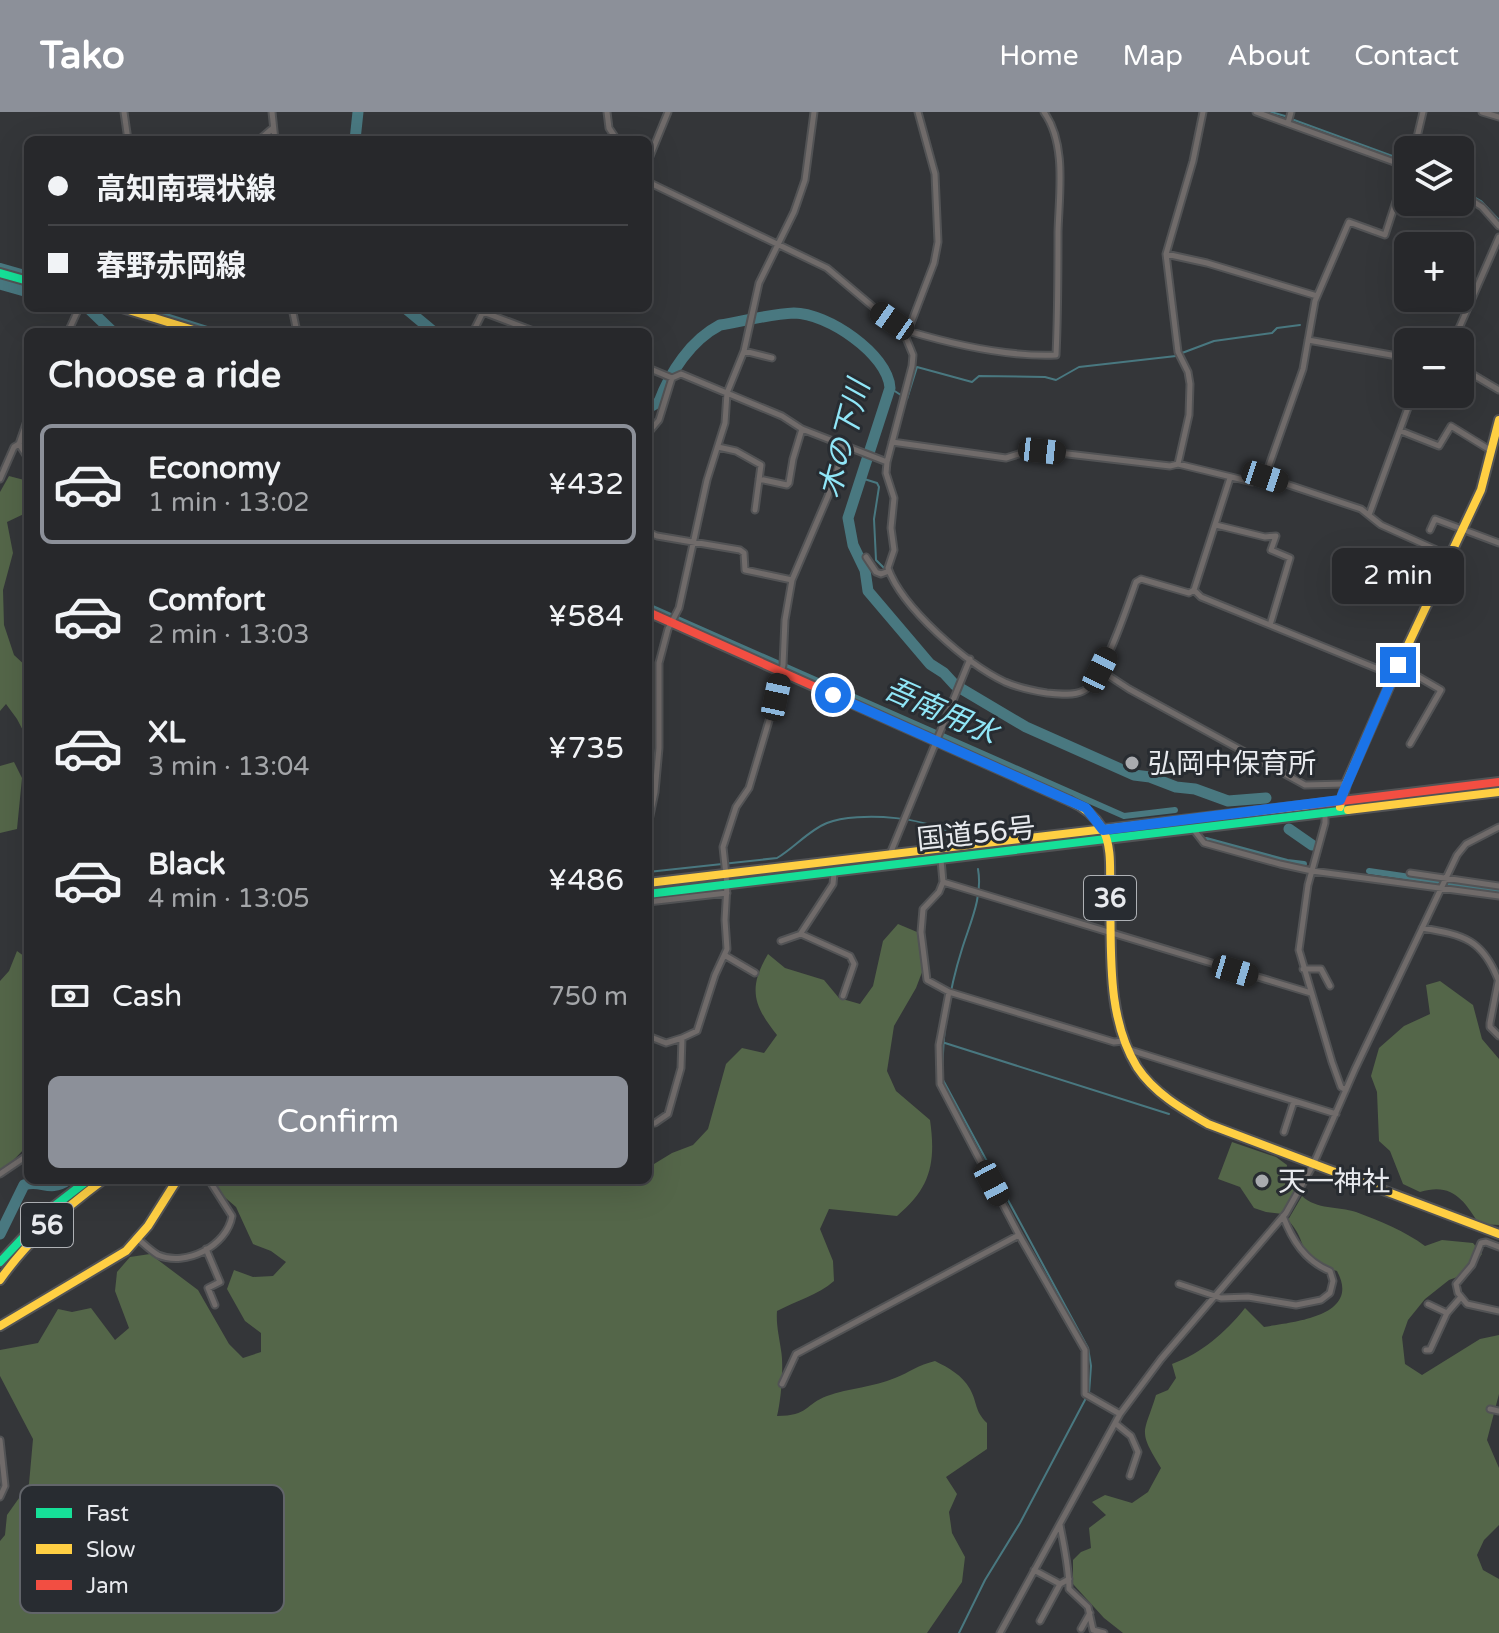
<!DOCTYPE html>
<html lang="en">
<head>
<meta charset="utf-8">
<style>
  :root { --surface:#27282b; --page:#333437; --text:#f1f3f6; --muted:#a4a6a9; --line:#434447; --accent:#8c9099 }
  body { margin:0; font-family:"Varela Round","Noto Sans JP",sans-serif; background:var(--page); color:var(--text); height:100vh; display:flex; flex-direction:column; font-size:30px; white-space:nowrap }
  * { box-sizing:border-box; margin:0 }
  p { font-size:26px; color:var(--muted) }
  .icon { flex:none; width:44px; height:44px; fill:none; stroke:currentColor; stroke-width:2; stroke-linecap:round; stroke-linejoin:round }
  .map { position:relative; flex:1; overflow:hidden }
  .details { position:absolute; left:24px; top:216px; width:628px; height:856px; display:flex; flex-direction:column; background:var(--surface); border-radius:12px; box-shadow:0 8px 32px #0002,0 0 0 2px var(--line) }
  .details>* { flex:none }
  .guide { position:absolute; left:24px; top:24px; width:628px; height:176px; border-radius:12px; box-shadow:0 8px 32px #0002,0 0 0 2px var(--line); display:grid; align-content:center; height:176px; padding:0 24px; background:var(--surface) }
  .controls { position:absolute; left:1394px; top:24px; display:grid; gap:16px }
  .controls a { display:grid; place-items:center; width:80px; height:80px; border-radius:12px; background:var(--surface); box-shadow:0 8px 32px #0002,0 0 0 2px var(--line); font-size:40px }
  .end { position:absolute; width:36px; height:36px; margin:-18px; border:10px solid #1a73e8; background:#fff; box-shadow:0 0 0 4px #fff }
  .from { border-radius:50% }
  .bubble { position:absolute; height:56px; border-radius:12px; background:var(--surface); box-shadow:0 8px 32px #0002,0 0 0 2px var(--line); font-size:26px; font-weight:600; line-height:56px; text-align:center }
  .car { position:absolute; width:24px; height:48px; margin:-24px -12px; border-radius:10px; box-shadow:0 0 6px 2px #0007; background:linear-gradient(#222 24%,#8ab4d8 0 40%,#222 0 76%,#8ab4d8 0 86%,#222 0) }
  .guide b { display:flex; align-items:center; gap:28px; height:76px; font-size:30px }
  .guide b+b { border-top:2px solid var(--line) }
  .guide i { width:20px; height:20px; background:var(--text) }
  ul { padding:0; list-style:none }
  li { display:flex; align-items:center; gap:24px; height:120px; margin:0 16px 12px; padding:0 8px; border:4px solid transparent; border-radius:12px }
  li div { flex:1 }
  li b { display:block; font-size:30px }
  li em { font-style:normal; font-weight:600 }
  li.current { border-color:var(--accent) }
  li>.icon { width:72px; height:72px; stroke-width:1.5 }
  h2 { padding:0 24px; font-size:36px; line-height:96px }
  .pay { display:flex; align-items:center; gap:20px; height:88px; padding:0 24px; font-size:30px }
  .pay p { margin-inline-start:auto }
  .cta { display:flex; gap:16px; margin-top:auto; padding:16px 24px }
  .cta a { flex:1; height:92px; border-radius:12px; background:var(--accent); color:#fff; font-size:32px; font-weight:600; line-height:92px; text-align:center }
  header { display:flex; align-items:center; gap:48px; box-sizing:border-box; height:112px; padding:0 40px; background:var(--accent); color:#fff }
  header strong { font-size:38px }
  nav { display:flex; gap:44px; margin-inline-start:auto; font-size:28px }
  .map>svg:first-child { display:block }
  .forest { fill:#546649 }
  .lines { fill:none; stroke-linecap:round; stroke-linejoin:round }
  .stream { stroke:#497880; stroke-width:2 }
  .canal { stroke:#497880; stroke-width:6 }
  .river { stroke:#497880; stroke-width:11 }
  .street-casing { stroke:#525355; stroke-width:9 }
  .fast-casing { stroke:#525355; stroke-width:12 }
  .slow-casing { stroke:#525355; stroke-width:12 }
  .jam-casing { stroke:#525355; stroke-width:12 }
  .street { stroke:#706b6a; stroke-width:5 }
  .fast { stroke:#16e098; stroke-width:8 }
  .slow { stroke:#ffcf43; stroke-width:8 }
  .jam { stroke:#f24e42; stroke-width:8 }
  .route { stroke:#1a73e8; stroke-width:10 }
  .poi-dot { fill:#a9abaf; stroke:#282c31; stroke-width:3 }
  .labels { text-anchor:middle; stroke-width:6; stroke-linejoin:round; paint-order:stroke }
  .shield { fill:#282c31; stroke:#aeb1b5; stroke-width:2 }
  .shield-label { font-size:26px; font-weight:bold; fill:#e8eaee }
  .poi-label { font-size:28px; fill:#e8eaee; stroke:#282c31; text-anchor:start }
  .street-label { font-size:28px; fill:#e8eaee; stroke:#282c31 }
  .water-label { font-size:30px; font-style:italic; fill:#90e6f7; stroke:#282c31 }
  .key { fill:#282c31; stroke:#62656a; stroke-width:2 }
  .key-label { font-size:22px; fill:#e8eaee }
</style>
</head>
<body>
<header>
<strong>Tako</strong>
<nav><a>Home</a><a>Map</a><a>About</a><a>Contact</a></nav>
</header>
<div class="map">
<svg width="1499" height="1521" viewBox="0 0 1499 1521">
  <rect width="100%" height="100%" fill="#343639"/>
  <path class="forest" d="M9,364L28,369V400L7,410L13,441L3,478L4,513L14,543L28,556V628L17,607L6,592L0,599V380Z
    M14,650L22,666L17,717L0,721V654Z
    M898,812L917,820L925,833L924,855L916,876L894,914L887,959L896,979L930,1008C936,1050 931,1076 897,1104L829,1097L820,1117L833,1149L834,1169C818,1183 796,1189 777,1199C776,1213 779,1224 781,1238C784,1254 781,1288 777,1304C809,1304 805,1292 827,1284C849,1276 874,1275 895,1266C910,1260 918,1253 935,1249C949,1256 962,1263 970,1277C978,1292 974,1298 987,1311V1337L946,1365L957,1382L949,1400L952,1421L965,1445L962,1470L927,1521H0V1429L5,1423L7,1403L29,1372L33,1327L0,1264V1238L38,1231L58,1197L72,1200L91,1196L115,1228L129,1216L115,1179L117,1160L130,1145L150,1142L198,1178L229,1232L243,1246L261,1240V1221L245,1209L227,1177L234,1158L253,1165L273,1164L286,1150L271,1139L253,1132L236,1095L221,1082L213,1068H648V1046L654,1052L672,1041L693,1033L708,1017L726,952L742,936L764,941L777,923C753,893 748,876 768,842L785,856L824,868L839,886L860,892L873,874L883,829Z
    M17,839L28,847V1033L0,1062V869L9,859Z
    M1440,869L1473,893L1482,927L1499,947V1113L1479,1112C1464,1088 1452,1070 1420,1080L1403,1072L1390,1039L1379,1029L1377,980L1371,964L1379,936L1404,914L1430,902L1426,873Z
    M1232,1030L1276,1045L1287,1053L1285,1073L1297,1079L1283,1102L1266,1100L1254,1096L1240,1075L1218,1067Z
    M1302,1084C1317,1098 1338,1094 1356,1100C1380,1109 1405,1119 1425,1134L1442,1128L1473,1131L1482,1142L1468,1161L1449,1168L1425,1187L1408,1208L1402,1225L1405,1252L1422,1263L1480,1227L1499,1223V1282L1487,1328L1499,1356V1413L1484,1428L1477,1443L1483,1458L1499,1467V1521H1123L1104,1506L1073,1472V1448L1081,1440L1091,1436L1089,1416L1106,1403L1092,1390L1105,1383L1132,1391L1148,1380L1161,1356C1137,1317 1144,1323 1156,1283L1168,1278L1176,1266L1172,1252C1202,1241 1225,1221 1245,1196L1264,1215C1292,1210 1362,1205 1337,1159C1293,1147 1312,1134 1288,1108Z"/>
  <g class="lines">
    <path class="stream" d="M1271,0L1285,4
      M1294,8L1406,49
      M1460,77L1481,89L1499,108
      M1182,241L1214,229L1272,221L1277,216L1300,213
      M890,276L907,287L917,255L972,270L979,264L1045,265L1056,268L1079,255L1176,244
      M861,366L877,371L879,375L874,407L876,448L885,457
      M978,757C983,785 970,811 962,837C949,878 941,926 943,968L1088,1236L1091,1254L1089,1281
      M648,760L777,746C794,736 809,718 827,711C857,699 937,704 959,729
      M945,931L1169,1002
      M959,1521L985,1468L1020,1411L1086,1286"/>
    <path class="canal" d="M0,154L28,162
      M141,196L217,220
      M648,494L1124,704L1175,698
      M1206,728L1287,750L1304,752
      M1369,759L1499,778"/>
    <path class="river" d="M355,28L358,0
      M0,172L28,180
      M88,196L113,220
      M405,196L434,220
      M648,296L659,290C670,260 691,228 720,213C744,209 770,202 794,201C827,201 888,242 890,276L848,406L853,433L865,458L868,479L930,552L944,561L955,573L1026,615L1134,663L1150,665L1176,675L1195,677L1228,689L1266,686
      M1289,717L1312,733
      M0,1122L24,1073C41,1067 49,1081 68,1068"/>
    <defs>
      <path id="street" d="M124,0L128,28
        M272,0L275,28
        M607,0L609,16L617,28
        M1256,0L1408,55
        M1482,0L1499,5
        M1288,11L1291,0
        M259,28L273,16
        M1414,38L1423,0
        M648,49L668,0
        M648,70L827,156L904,221L913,243L912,254L887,350L886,361L894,386L891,416L894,438L888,456C902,496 967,552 1005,570C1019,576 1033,579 1047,581C1058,582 1073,584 1083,579C1103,570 1128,492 1136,470L1141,467L1189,481L1194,478L1201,485L1393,563
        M1460,81L1482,95L1499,114
        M1166,142L1207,151L1317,184
        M292,196L297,220
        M483,200L536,220
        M908,219L934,151L938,130L935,62L918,0
        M68,220L79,196
        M473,220L485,196
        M904,221L908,219C955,233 1007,245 1056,243C1058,202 1058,161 1058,120C1059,82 1067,32 1044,0
        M1308,228L1408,246
        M1453,230L1499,125
        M744,239L772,246
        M1460,255L1499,278
        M648,256L672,266
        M1401,319L1439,334L1451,314L1490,338
        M648,321L659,308L672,266L681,262L782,304L802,317L887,350
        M892,330L1006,346L1028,339H1042L1170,354L1178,352L1252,370L1265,365L1361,397L1381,413L1450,444
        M19,332L28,346
        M718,335L736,339L761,353L755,398
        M1178,352L1189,303L1190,272L1188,260L1178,240L1166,142L1193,49L1203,0
        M1265,365L1303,257L1315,189L1349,110L1385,123L1408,53
        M0,367L14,335L19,332L28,306
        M759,367L787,373L789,371L793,347L802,317
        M1369,403L1413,282
        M1216,413L1265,425L1276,424L1271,438L1290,446L1270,513
        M1430,418L1435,407L1499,431
        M648,420L657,424L740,438L744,441L745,458L792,468
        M866,445L876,460L881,462L889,459
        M1194,478L1230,366
        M1398,553L1441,578L1410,632
        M1100,558L1129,577L1305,673L1345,672
        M1325,700V711L1308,773L1299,838L1332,950L1341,975L1346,978
        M648,713L655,680L659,636V551L668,517L679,496L707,368L725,311L727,281L744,239L759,171L794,100L805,68L814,0
        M1194,718L1204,731L1280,752L1312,759L1499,784
        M890,742L970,547
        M941,748L943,770L939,780L923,797L921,820L927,868L949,880L1114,930L1123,929
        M1410,761L1499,774
        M943,770L1311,881
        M648,790L727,781
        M1422,816C1464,823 1483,827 1499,870
        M801,821L833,772L834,761
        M781,829L801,822L850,844L854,852L843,884
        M726,844L755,861
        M1303,857H1321L1330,874
        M1498,870L1490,911V915L1499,924
        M949,880L939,933L940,972L1019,1123L1085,1238V1282L1120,1302
        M648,924L666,931L682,926
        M1127,937L1336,1002
        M655,1011L668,1002L681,956L682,926L697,919L715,863L727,837L725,808L727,773L723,735L736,695L749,676L776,585L783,553L785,508L792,468L828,384L845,335
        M1284,1020L1294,989
        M0,1062L28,1043
        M138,1127C145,1133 151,1139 158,1143C186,1155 227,1134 232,1104L209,1068
        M1499,1135L1486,1130L1481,1131L1472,1153L1456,1172L1458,1181L1467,1192L1499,1199
        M206,1137L220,1170L208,1176L215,1193
        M1179,1172L1221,1186L1248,1185L1296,1193L1321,1188L1330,1181L1333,1169L1330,1159C1305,1149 1292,1128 1283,1104
        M1428,1192L1447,1201L1461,1185
        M1426,1238H1430L1447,1201
        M782,1272L796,1242L1019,1123
        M1490,1297L1499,1299
        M1115,1311L1131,1324L1138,1340L1130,1364
        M0,1328L5,1374L0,1385
        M1060,1413C1064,1435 1069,1455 1069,1477L1088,1495L1093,1518L1104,1521
        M1034,1458L1060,1472
        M1040,1509L1060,1472L1069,1467
        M1081,1517L1090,1501
        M1000,1521L1120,1302L1161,1247L1286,1101L1313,1053L1355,957L1457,743L1466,732L1499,715"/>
      <path id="fast" d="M0,161L28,169
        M648,782L1348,698
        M0,1150L48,1099L88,1068"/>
      <path id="slow" d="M122,196L200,220
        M1070,689C1084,695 1094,703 1102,716C1112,733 1110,757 1110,776C1112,835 1105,903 1137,955C1154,981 1182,997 1208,1012L1499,1122
        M1340,695L1346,672L1399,552L1481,378L1499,308
        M1348,698L1499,680
        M648,771L1309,693
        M0,1168C28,1128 64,1097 103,1068
        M0,1214L126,1139L148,1114L177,1068"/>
      <path id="jam" d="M648,500L1070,689
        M1309,693L1499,670"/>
    </defs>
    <use href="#street" class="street-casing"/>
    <use href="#fast" class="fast-casing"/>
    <use href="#slow" class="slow-casing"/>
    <use href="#jam" class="jam-casing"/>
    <use href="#street" class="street"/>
    <use href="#fast" class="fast"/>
    <use href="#slow" class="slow"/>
    <use href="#jam" class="jam"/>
  </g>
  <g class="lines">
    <path class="route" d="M833,583L1086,696L1103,718L1340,688L1398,553"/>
  </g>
  <g class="poi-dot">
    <circle cx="1132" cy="651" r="8"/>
    <circle cx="1262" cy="1069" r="8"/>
  </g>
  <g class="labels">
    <g class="shield">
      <rect x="1084" y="764" width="52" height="44" rx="6"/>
      <rect x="21" y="1091" width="52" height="44" rx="6"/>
    </g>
    <g class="shield-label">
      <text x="1110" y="795">36</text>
      <text x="47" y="1122">56</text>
    </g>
    <g class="poi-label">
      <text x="1148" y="661">弘岡中保育所</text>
      <text x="1278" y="1079">天一神社</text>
    </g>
    <g class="street-label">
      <text transform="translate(976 721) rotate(-6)" y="10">国道56号</text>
    </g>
    <g class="water-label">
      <text transform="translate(844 327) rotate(-75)" y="10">木の下川</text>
      <text transform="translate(941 599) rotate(24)" y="10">吾南用水</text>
    </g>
  </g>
  <rect x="20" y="1373" width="264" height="128" rx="12" class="key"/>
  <rect x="36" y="1396" width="36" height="10" fill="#16e098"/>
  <rect x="36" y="1432" width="36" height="10" fill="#ffcf43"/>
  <rect x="36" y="1468" width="36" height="10" fill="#f24e42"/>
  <g class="key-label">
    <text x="86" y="1409">Fast</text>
    <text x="86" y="1445">Slow</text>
    <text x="86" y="1481">Jam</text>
  </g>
</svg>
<div class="controls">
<a><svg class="icon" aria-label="layers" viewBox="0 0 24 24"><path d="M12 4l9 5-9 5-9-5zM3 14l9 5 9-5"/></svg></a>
<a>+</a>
<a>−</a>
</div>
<i class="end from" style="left:833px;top:583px"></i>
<i class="end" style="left:1398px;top:553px"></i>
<div class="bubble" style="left:1332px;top:436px;width:132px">2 min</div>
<i class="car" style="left:892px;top:209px;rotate:305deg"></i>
<i class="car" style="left:1042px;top:339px;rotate:96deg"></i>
<i class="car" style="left:1265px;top:365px;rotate:108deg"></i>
<i class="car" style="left:1100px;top:558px;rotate:26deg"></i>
<i class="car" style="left:776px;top:585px;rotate:12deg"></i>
<i class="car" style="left:1235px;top:859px;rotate:107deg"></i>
<i class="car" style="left:992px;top:1071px;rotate:152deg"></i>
<div class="guide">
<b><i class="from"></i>高知南環状線</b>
<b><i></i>春野赤岡線</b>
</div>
<section class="details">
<h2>Choose a ride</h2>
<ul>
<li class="current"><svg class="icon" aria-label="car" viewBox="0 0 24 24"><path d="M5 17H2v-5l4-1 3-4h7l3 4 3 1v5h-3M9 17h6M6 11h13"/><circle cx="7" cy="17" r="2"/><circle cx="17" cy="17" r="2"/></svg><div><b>Economy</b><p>1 min · 13:02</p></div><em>¥432</em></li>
<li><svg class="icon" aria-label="car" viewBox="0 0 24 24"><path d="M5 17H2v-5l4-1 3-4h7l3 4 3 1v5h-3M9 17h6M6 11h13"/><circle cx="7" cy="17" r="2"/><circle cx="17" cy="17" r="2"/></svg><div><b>Comfort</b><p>2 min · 13:03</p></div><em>¥584</em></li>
<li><svg class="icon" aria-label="car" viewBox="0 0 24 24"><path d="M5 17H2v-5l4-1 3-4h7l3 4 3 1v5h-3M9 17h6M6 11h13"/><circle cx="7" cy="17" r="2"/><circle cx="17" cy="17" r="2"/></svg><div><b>XL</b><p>3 min · 13:04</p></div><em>¥735</em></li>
<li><svg class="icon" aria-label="car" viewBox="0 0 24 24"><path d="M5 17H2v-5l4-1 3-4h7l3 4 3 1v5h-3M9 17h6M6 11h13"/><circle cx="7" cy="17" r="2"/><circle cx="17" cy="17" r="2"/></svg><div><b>Black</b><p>4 min · 13:05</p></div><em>¥486</em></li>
</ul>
<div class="pay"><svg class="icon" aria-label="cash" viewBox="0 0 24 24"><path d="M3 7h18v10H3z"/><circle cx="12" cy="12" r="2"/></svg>Cash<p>750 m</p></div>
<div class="cta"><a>Confirm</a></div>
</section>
</div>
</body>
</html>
